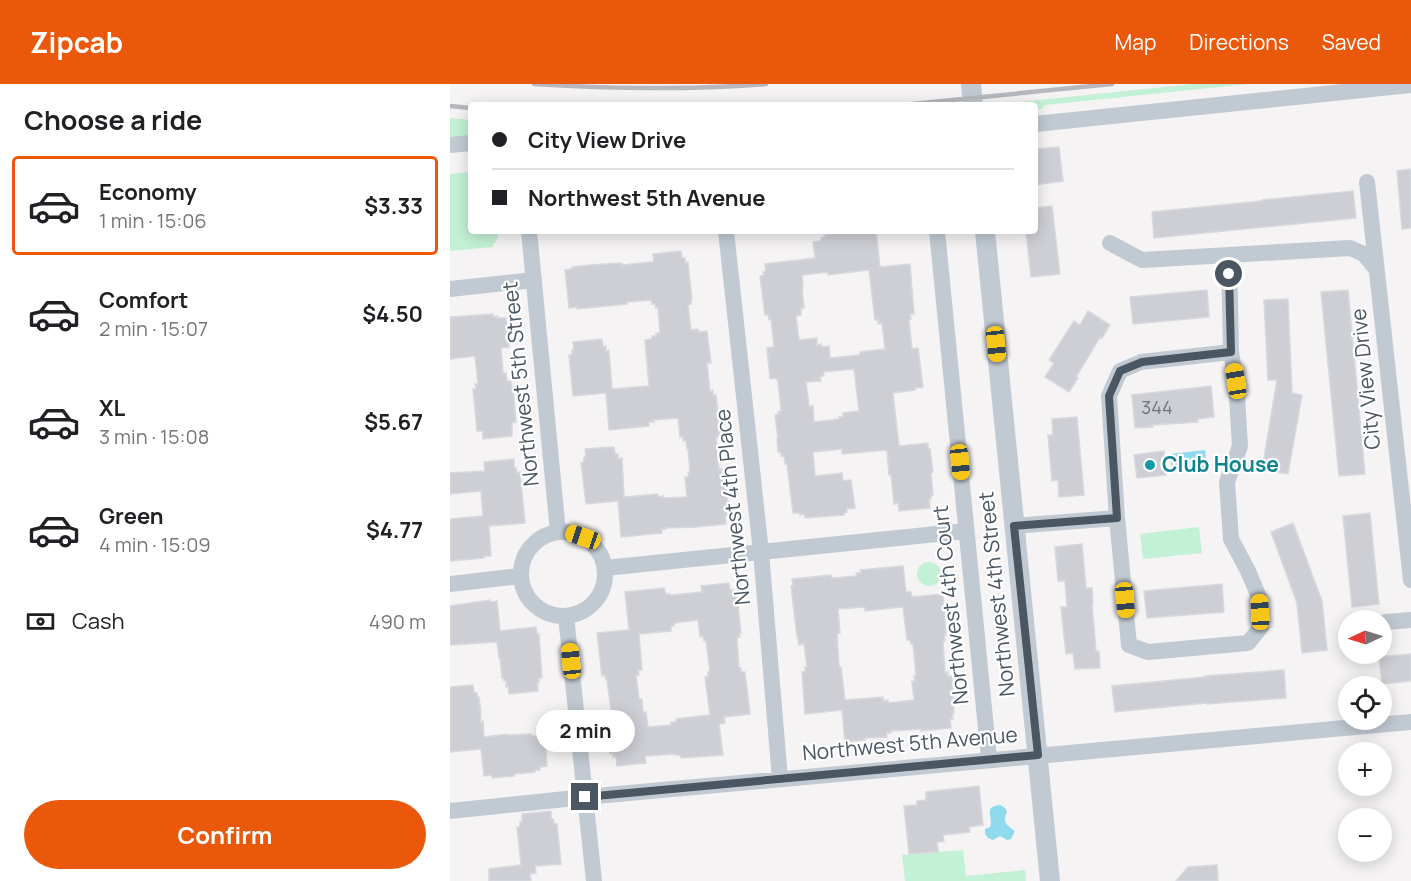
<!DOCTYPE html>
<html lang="en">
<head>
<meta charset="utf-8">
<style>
  :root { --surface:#fff; --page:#f2f2f2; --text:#202124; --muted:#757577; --line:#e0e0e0; --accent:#ea580c }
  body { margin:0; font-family:Manrope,sans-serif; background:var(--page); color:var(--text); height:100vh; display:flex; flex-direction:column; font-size:22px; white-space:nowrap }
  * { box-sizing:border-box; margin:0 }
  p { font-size:20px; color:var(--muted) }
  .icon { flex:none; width:33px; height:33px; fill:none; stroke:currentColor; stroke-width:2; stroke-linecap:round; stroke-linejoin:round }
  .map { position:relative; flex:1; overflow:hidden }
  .details { display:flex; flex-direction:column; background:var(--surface); width:450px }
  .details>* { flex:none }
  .hud { position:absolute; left:18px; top:18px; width:570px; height:132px; border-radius:6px; box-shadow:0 3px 15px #0003; display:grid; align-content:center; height:132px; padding:0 24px; background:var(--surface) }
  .needle { width:39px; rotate:266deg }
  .tools { position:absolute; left:888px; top:526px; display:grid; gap:12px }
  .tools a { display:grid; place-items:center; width:54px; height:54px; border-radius:50%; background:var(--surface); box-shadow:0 3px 15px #0003; font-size:30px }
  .end { position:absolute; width:27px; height:27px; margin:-14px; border:8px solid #4a5661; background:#fff; box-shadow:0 0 0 3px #fff }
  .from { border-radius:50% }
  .bubble { position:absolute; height:42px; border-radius:21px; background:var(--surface); box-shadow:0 3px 15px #0003; font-size:20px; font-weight:700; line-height:42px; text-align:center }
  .car { position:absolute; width:18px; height:36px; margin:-18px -9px; border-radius:8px; box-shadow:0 0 4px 2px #0007; background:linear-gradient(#f5c518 24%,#345 0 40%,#f5c518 0 76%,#345 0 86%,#f5c518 0) }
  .hud b { display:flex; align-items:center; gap:21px; height:57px; font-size:22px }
  .hud b+b { border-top:2px solid var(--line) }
  .hud i { width:15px; height:15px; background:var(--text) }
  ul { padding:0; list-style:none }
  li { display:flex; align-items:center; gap:18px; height:99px; margin:0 12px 9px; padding:0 12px; border:3px solid transparent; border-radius:6px }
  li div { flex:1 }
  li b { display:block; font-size:22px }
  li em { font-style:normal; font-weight:700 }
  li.active { border-color:var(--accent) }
  li>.icon { width:54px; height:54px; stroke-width:1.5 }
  h2 { padding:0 24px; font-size:27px; line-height:72px }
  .pay { display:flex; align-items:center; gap:15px; height:66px; padding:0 24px; font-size:22px }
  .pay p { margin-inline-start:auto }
  .button { display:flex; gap:12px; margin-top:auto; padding:12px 24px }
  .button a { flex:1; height:69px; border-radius:36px; background:var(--accent); color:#fff; font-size:24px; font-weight:700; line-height:69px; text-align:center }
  header { display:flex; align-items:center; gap:36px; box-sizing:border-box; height:84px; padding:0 30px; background:var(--accent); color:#fff }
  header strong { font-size:28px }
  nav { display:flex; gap:33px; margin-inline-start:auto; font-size:21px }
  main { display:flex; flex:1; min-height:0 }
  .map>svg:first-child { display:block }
  .green { fill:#c3f1d5 }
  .water { fill:#90daee }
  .building { fill:#cdcfd5; stroke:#d7d9de; stroke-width:1.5; fill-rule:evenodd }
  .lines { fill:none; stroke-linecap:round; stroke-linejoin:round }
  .minor { stroke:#c1cad2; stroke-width:16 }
  .tertiary { stroke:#c1cad2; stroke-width:20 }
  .rail { stroke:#b5b8bd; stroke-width:4.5 }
  .route { stroke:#4a5661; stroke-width:8 }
  .culture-dot { fill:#0f9aa8; stroke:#fff; stroke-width:2 }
  .labels { text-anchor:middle; stroke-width:4.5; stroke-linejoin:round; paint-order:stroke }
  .number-label { font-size:18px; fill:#6b747e }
  .street-label { font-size:21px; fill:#4a5661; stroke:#fff }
  .culture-label { font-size:21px; font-weight:bold; fill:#0d838f; stroke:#fff; text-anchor:start }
</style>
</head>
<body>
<header>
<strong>Zipcab</strong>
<nav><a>Map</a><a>Directions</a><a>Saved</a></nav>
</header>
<main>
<section class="details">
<h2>Choose a ride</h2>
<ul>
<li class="active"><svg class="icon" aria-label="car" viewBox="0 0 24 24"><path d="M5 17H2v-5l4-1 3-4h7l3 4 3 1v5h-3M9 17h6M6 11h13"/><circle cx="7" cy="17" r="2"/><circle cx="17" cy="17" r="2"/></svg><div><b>Economy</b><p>1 min · 15:06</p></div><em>$3.33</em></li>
<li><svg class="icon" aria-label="car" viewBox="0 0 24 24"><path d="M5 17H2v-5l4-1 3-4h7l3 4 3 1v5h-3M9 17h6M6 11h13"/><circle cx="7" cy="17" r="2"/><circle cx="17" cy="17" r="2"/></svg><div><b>Comfort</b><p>2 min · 15:07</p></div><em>$4.50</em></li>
<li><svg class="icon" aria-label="car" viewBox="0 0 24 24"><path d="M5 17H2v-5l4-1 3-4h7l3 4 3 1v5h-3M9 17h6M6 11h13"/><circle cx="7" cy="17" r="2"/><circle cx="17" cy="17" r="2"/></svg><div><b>XL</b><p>3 min · 15:08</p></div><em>$5.67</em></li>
<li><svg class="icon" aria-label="car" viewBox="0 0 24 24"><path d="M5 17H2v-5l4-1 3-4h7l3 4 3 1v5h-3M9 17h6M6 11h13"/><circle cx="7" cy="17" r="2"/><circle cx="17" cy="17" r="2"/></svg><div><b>Green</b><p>4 min · 15:09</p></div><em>$4.77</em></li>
</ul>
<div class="pay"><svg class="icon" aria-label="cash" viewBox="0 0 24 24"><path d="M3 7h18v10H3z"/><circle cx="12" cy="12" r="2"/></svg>Cash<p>490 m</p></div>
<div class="button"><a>Confirm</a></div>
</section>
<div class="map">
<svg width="961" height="797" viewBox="0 0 961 797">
  <rect width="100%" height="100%" fill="#f5f3f3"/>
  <path class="green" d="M743,0H799L595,21L591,25L585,26V21H549V20Z
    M0,34L21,36V54L0,56Z
    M21,88V147H47L48,154L42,163L0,167V90Z
    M749,443L752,469L693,475L690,450Z
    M467 490a12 12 0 1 1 24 0a12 12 0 1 1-24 0Z
    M513,766L516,792L575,786L576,797H455L452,771Z"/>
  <path class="water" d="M755,366L757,384L722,388L720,370Z
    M550,721C562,727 554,729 555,737C556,741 562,745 565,747L561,755L557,756L550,752L543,756L538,754L535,750V745L540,743C544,733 532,723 550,721Z"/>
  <path class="building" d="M609,63L613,97L585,101V65Z
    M961,85V144L952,145L947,87Z
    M903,107L906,134L704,154L702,128L812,117V116Z
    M602,122L610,190L581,193L576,147H585V124Z
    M396,147H426L430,183L460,180L464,230H460L461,235L459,236L462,265L468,264L473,303L465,304V306L443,309L449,362L478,359V365H480L483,388L481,389L483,411H481V415H479L480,424L449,427L448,419L444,420L441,391H439L437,366L392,370V365L363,368L365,392L392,389L393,397L401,396L405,424L396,425L397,428L394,429V431L355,434L354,430L350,431V429H343L337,380H335L334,372H331V368H328L327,354H328L325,331L329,330L328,328L331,327L328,297L326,294L320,295L317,264L324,263L321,235L319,236L318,230L315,231L310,192L314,191L313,188L316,187L315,180L365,174L363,158L371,157V154L375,153L374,151L396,148ZM419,186L425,236L428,235V240L432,239L435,265L410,268V271L380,274L379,262L372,263L371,260L367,261V254L349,256L346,232L351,231V224H354L352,204H353L352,191L378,188V191ZM404,285L409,327L393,329V333H389V335L364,338L363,322H359L356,298L371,297L370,292H374L373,288Z
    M231,167L232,174H235V179L238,178L242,216H241V220L238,221L241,246L248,245L249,248L257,247L261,279H257L260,307L263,306V311H266L270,349H269V353H266L269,385H272V390L275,389L279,427L278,428V432H275L276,440L246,443L216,444V445H211L212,449L171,453L168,417L136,420L131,379L134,378V373H136L135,365L164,363L165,370H168V375L172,374L174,413L208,410V413L213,412V414L237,413L235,393H239L238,388H240L238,365H237L236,357H233V352L230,353L228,334L203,336L204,338H199V342L159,346L156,309L123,312L119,271H122V266H124L123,258L152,255L153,263L156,262V267L159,266L162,305L199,302L195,256L202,255V252H206V249H210L208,224H206L205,220H202L201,216L177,218V220L127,225V223L119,224L115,186L122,185V183L140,181L172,179L173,181L202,178L204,177L203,170Z
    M757,206L759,233L683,240L680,213Z
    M898,206L915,390L889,392L871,208Z
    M838,215L842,309L852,311L838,390L812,386L827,296H818L814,216Z
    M638,227L660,241L652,254L650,253L626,293L628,294L619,308L595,293L604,279L599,276L624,237L630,241Z
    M43,230V233L47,232V234H56L59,263L51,264L53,289H56L57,297H61L62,304H63L66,338L62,339V352L33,355V347H27L23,305H26L25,300H28L25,272L0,275V233Z
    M761,302L764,333L748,335V338L702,341L703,343L685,344L682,311Z
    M627,333L634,411L609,413L608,396L602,397L598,351H603L602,335Z
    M714,367L716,391L687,394L684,371Z
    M64,375V384H66L67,389L70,388L75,439L39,442L41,472H34V474L0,477V435L33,432L31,407L0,410V389L35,387L34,378Z
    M920,429L929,520L902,523L893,432Z
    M843,439L872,517L877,566L852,569L847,519L821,448Z
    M632,460L636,504H642L643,520H642L646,567H649L650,584L625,585L623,569L616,570L611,523H617L615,497H608L605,463Z
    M453,482L456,508H461L462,513L493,510L496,551L494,552L495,557L493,558L495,589L498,588V592H502L504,630H502L503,635H500L501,644L471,647V645L441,647V649H436L437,653L415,654V656L395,658L392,626L355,630L352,588H355V583H357L354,560L349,561L348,553H347L341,502H343L342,495L381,491L382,494L407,492L406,489H411L410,486ZM415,523V527L453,523L457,556H460L461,560H463L466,592H464L465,597H462L464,616L438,619V616L433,617V613L395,616L391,583H389L387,550L390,549L388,525Z
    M279,499L280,506H283L284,511H287L291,549H289L290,553H287L289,584H291V588H295L300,630L274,633L275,639L269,640L273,671L231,674L230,671H225V670L195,672L196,679L167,682L166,673H163V669L160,670L157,633L159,632V627L161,626L157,596H156L155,591L152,592L147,549L179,546L175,508L214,504L216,510H220L221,511L252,508L251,502ZM248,536L250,553L253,552L254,557L256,556L257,565L260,588H258V593H255L260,631L226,635V638H221V641L198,643L196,628H193L192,615H189L186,591H189L188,586H192L189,550L221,547V542H224V539Z
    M772,500L774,528L697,534L694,507Z
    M40,516V518L47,517L50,547L86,543L87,550H89L92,594H89V599H87L88,607L59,610L58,602L56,603V597H54V594H52L50,574H49L47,558L0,561V522Z
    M961,570V597L932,600L929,573Z
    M834,586L836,614L757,620V619L665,628L662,602L755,593V592Z
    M23,601L24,609H27V613H29L31,631L30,638L33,637L34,653L58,650V651L81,650L82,652H86L87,654L95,653L97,682L90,683V686H85V688L64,690V692L42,694V691L34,692L31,665L0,668V603Z
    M529,702L533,741L519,743L520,748L493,751L494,757L487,758L488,768L459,770L454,722L467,721V717L476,716V708Z
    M101,727V735H103L104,740H107L111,780L85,782L86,789L80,790L81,797H39V785L71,781L67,743H70V738H72V730Z
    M767,781L768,797H726L738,783Z"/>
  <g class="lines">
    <path class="minor" d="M585,40L961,1
      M0,61L21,59
      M917,98L961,496
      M79,147L108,448
      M276,147L311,468L330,695
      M487,147L539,675
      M660,159L692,176L900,164L914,170L926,185
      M779,171L781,268
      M0,205L84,196
      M781,268L786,297L790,362L777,398L781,455L798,487L809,513L811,543L798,559L698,568L679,561L667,434L659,312L670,287L691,278Z
      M564,442L667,434
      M71 490a42 42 0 1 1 84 0a42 42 0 1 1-84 0Z
      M155,484L516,447
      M0,500L70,492
      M116,532L144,797
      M936,538L961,536
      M0,727L135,713L961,638"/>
    <path class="tertiary" d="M521,0L523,21
      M535,147L600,797"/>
    <path class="rail" d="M84,0C161,5 239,6 316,0
      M452,21L662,0
      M0,22L21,24"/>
  </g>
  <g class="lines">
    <path class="route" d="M135,713L588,671L564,442L667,434L659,312L670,287L692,278L781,268L779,190"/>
  </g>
  <circle class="culture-dot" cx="700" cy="381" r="6"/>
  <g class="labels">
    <g class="number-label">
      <text x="707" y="330">344</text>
    </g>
    <g class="street-label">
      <text transform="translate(916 295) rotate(-96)" y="7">City View Drive</text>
      <text transform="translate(71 300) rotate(-96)" y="7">Northwest 5th Street</text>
      <text transform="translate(283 423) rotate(-96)" y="7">Northwest 4th Place</text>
      <text transform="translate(547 510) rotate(-96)" y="7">Northwest 4th Street</text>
      <text transform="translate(501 521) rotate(-96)" y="7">Northwest 4th Court</text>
      <text transform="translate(460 660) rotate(-5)" y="7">Northwest 5th Avenue</text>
    </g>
    <g class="culture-label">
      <text x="712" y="388">Club House</text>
    </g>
  </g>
</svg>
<div class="tools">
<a><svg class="needle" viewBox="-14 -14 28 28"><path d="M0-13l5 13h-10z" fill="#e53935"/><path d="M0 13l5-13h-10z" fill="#757577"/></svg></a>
<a><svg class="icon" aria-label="locate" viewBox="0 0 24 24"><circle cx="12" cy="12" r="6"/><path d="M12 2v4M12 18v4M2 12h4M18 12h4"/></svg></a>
<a>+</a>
<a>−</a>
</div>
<i class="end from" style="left:779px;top:190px"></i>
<i class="end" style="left:135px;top:713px"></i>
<div class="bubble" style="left:86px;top:626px;width:99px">2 min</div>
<i class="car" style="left:546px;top:260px;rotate:174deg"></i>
<i class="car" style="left:786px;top:297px;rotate:351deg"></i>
<i class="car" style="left:510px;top:378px;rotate:174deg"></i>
<i class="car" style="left:133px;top:453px;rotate:289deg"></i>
<i class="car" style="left:675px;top:516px;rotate:175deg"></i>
<i class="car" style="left:810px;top:528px;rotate:357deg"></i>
<i class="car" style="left:121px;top:577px;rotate:354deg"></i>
<div class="hud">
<b><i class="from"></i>City View Drive</b>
<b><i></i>Northwest 5th Avenue</b>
</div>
</div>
</main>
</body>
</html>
